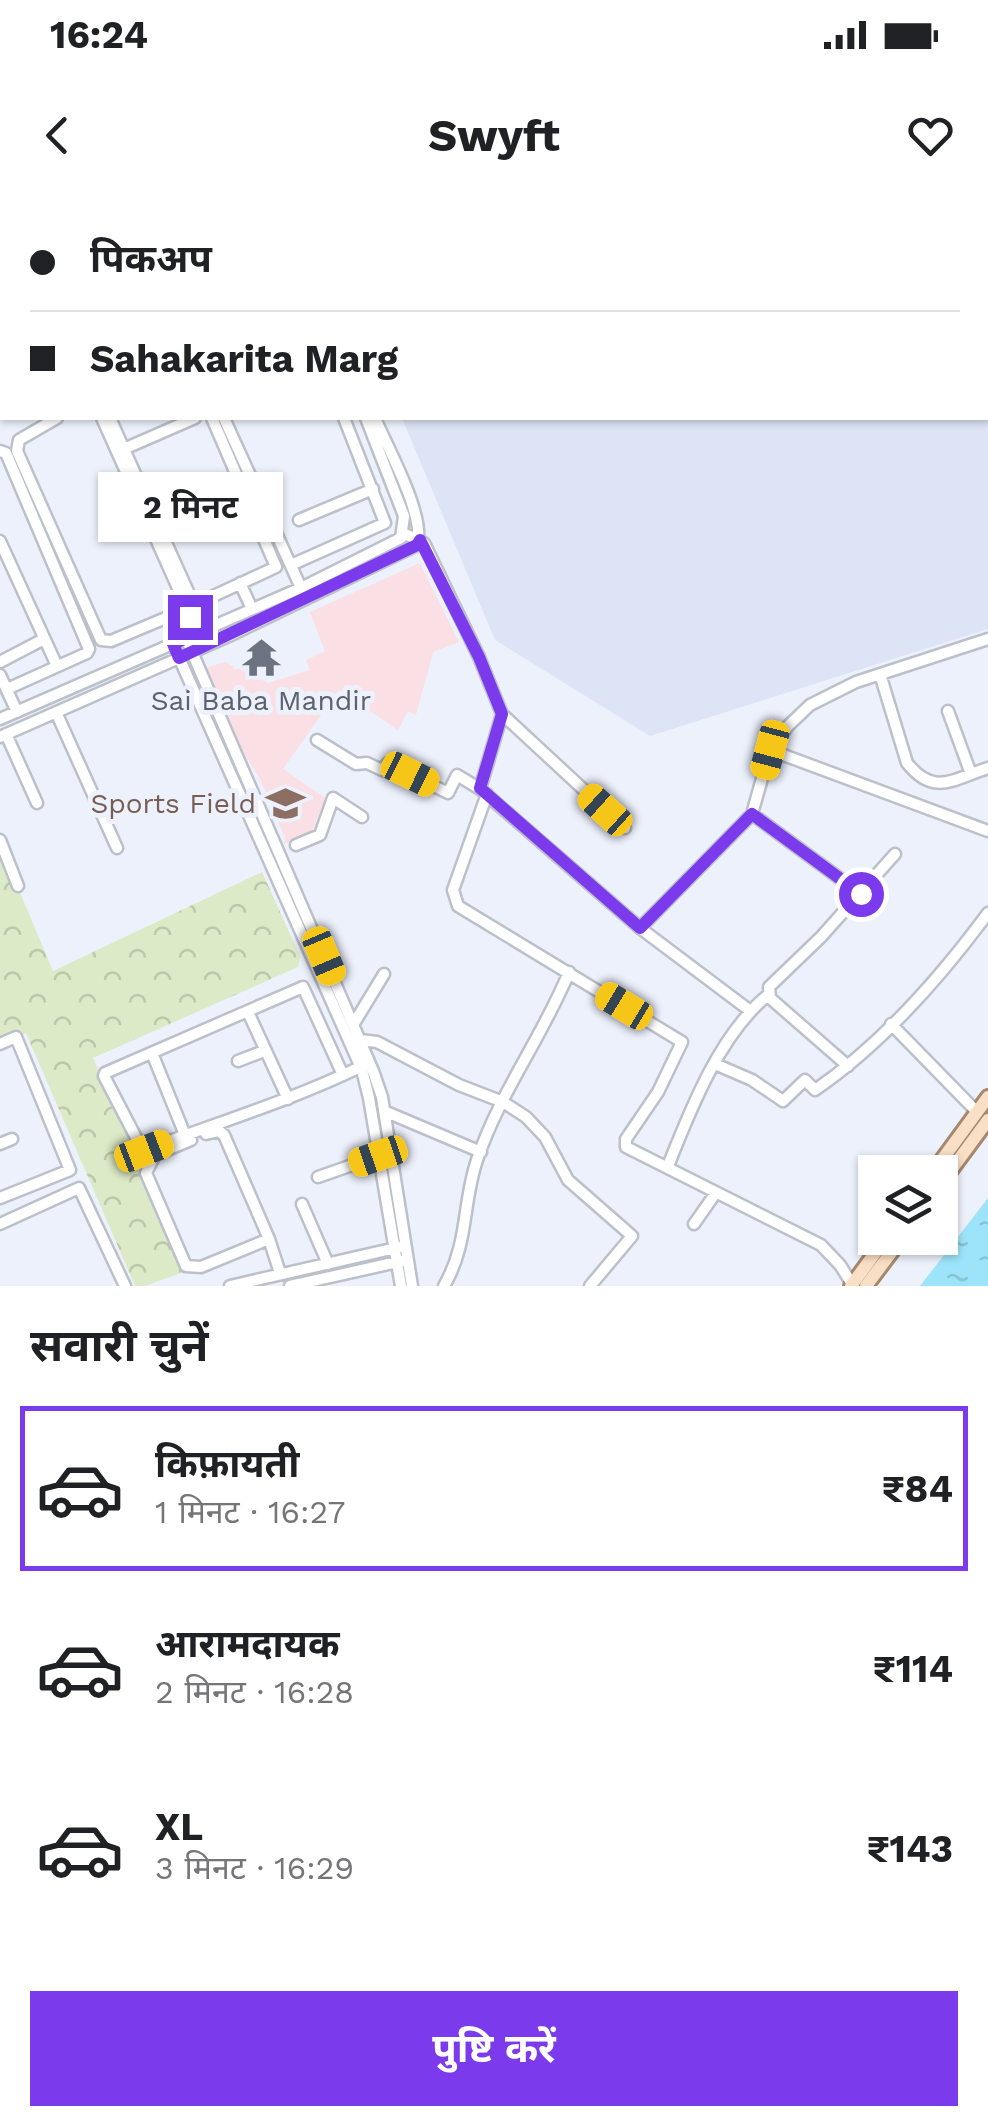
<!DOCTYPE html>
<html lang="hi">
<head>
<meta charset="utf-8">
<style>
  :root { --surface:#fff; --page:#f6f6f6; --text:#202124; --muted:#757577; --line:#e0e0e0; --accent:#7c3aed }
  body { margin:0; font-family:"Work Sans","Noto Sans Devanagari",sans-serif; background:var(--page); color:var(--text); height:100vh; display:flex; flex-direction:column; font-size:38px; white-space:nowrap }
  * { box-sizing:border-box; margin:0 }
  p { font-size:32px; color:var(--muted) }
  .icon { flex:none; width:55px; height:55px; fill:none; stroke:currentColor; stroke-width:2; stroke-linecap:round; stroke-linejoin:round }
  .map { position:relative; height:1086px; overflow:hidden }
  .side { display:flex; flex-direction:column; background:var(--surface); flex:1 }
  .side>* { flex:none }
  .hud { position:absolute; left:0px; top:0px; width:990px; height:220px; box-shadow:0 2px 8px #0004; display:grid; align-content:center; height:220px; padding:0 30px; background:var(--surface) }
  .controls { position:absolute; left:858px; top:955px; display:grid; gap:20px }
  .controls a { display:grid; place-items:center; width:100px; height:100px; border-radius:0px; background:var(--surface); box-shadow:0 2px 8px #0004; font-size:50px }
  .end { position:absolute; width:45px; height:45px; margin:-22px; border:12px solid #7c3aed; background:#fff; box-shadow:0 0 0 5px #fff }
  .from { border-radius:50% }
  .bubble { position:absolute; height:70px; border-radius:0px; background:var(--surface); box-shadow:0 2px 8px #0004; font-size:32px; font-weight:700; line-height:70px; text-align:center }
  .car { position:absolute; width:30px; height:60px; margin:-30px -15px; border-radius:12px; box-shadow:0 0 8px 2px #0007; background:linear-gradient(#f5c518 24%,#345 0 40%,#f5c518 0 76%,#345 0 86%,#f5c518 0) }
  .hud b { display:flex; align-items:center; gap:35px; height:95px; font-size:38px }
  .hud b+b { border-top:2px solid var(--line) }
  .hud i { width:25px; height:25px; background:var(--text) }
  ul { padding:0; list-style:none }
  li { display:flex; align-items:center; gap:30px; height:165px; margin:0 20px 15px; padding:0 10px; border:5px solid transparent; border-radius:0px }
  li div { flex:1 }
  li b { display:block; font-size:38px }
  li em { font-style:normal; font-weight:700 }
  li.selected { border-color:var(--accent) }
  li>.icon { width:90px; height:90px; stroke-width:1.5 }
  h2 { padding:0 30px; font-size:45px; line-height:120px }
  .button { display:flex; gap:20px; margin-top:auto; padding:20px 30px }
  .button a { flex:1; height:115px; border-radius:0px; background:var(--accent); color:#fff; font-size:40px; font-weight:700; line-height:115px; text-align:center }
  .status { display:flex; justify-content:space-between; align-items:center; height:70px; padding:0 50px; background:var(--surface); direction:ltr }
  .status svg { height:28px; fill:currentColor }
  header { display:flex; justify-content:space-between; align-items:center; height:130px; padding:0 30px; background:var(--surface); font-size:45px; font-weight:700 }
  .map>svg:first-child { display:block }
  .built { fill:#dde4f5 }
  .education { fill:#fadfe4 }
  .park { fill:url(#park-crowns) }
  .water { fill:url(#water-ripples) }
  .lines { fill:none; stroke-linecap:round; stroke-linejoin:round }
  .minor-casing { stroke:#bcc0ca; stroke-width:15 }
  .major-casing { stroke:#a4896e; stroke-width:18 }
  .minor { stroke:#fff; stroke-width:10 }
  .major { stroke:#f9dfc5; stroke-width:12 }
  .route { stroke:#7c3aed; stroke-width:12 }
  .labels { text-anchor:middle; stroke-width:10; stroke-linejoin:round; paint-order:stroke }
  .worship-label { font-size:28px; fill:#5b616d; stroke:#edf1fc }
  .education-label { font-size:28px; fill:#785e54; stroke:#edf1fc; text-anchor:end }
</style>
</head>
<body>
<div class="status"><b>16:24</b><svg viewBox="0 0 49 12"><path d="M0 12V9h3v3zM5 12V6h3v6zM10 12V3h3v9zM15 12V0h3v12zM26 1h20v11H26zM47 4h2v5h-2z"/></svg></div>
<header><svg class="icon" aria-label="back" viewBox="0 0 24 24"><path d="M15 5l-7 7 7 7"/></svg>Swyft<svg class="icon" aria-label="heart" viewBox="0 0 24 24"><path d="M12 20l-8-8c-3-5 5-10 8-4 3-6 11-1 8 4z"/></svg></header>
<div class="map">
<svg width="988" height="1086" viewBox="0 0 988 1086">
  <defs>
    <pattern id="park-crowns" width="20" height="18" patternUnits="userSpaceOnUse" patternTransform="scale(2.5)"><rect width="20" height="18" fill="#dceac7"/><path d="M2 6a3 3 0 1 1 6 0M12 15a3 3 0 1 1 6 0" fill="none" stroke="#bcc8aa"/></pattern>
    <pattern id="water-ripples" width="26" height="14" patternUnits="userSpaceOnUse" patternTransform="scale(2.5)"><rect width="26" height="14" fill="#9de4fa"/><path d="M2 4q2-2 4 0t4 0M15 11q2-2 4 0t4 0" fill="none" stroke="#86c3d5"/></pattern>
  </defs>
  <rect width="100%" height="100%" fill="#edf1fc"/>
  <path class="built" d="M311,0H948L949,2H312Z
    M988,116V429L650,536L495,440L402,218H988Z"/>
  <path class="education" d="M420,363L459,442L433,452L416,515L408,511L398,530L339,490L283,569L325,598L312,633L284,644L285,638L261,581L216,507L199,470L225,462L268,483L310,470L306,460L325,451L310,412Z"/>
  <path class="park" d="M0,645L53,771L262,672L300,756L298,767L93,858L192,1069L145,1086H135L26,833L0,844Z"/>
  <path class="water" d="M988,998V1086H920Z"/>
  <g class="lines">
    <defs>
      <path id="minor" d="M274,0L275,2
        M287,0L288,2
        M449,0L452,2
        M966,0V2
        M475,2L478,0
        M564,2L566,0
        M988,63V65
        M57,218L19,240L17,251L101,440L111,441L187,409
        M102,218L198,433
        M110,218L194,405L276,367L212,218
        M224,218L301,388
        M126,248L195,218
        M0,251L6,253L89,449L87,453L7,489
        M299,320L373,289
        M403,333L424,343L479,457L502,514L480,589L640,728L749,810
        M164,336L247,300
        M0,341L57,466
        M291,365L385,323L344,218
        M240,383L252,409
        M186,438L373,871L382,897L412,1086
        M173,444L362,870L369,898L401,1086
        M0,462L44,439
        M880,474L907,563C934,597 953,579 988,568
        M0,475L17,512
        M948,511L971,574
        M56,512L117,648
        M502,514L625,628
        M0,519L301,388L401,338L404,316L366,218
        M6,534L37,603
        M0,537L229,436L417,345C426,316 387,247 375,218
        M317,540L356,564L367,563L382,570L388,563L448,593L457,575L480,589
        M770,550L988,631
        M487,594L453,690L458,706L682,842L658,892L626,939V947L821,1045L840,1065L852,1084
        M752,614L861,694
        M0,640L18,686
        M296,645L320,635L333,598L362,617
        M640,728L752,614L770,550L788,526L810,505L856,482L988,439
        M248,812L288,899
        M891,824L977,912
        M353,825L384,774
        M360,840L377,842L459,885L503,902L526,917L545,937L568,980L632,1036L590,1086
        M0,844L16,837L70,970L0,998
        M152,853L185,935
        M238,861L264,851
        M715,864L752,880L783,901L805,880L815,890C882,844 940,778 988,713
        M848,866L770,798L769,787L821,737L895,654
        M343,875L303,787L105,873L104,876L143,951C216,923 290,901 360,867
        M384,911L481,952
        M206,934L219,931L224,935L269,1039L280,1073
        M191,940L155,955L146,973L186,1066L201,1067L269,1039
        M0,944L12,939
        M668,966C691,908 720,834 768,795
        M318,977L378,956
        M302,1004L328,1064
        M0,1024L79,988L125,1086
        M694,1024L715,994
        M230,1086L400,1047
        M290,1086L402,1061
        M444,1086C469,1043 462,1004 477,960C499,894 543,836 569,772"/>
      <path id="major" d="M933,972L988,897
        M940,985L988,920
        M851,1086L886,1038
        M866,1086L902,1038"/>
    </defs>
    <use href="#minor" class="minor-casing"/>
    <use href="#major" class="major-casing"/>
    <use href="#minor" class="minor"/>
    <use href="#major" class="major"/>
  </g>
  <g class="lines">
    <path class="route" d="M190,417L198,433L173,444L179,458L417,345L420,340L479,457L502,514L480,588L640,728L752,614L861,694"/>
  </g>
  <defs>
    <symbol id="temple-bare" viewBox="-9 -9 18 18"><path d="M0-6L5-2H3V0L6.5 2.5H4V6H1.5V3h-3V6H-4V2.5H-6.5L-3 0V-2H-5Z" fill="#6b7280" stroke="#edf1fc" stroke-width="2.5" paint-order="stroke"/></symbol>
    <symbol id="school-bare" viewBox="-9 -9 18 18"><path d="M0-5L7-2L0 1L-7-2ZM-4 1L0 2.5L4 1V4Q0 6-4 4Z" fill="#8d6e63" stroke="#edf1fc" stroke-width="2.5" paint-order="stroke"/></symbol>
  </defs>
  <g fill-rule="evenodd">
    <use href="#temple-bare" x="234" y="430" width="55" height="55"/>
    <use href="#school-bare" x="258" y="576" width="55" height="55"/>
  </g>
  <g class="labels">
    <g class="worship-label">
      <text x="261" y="510">Sai Baba Mandir</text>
    </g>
    <g class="education-label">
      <text x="256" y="613">Sports Field</text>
    </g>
  </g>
</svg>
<div class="controls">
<a><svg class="icon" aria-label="layers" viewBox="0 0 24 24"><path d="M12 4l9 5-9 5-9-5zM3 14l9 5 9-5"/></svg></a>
</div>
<i class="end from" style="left:861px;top:694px"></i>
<i class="end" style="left:190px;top:417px"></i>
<div class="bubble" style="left:98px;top:272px;width:185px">2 मिनट</div>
<i class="car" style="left:770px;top:550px;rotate:195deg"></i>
<i class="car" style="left:410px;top:574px;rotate:116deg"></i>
<i class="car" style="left:605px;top:610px;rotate:312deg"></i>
<i class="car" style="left:324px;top:756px;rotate:157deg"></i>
<i class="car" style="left:624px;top:806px;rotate:301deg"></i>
<i class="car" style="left:144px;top:951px;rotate:69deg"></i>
<i class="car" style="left:378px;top:956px;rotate:251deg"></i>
<div class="hud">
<b><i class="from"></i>पिकअप</b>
<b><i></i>Sahakarita Marg</b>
</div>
</div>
<section class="side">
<h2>सवारी चुनें</h2>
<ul>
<li class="selected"><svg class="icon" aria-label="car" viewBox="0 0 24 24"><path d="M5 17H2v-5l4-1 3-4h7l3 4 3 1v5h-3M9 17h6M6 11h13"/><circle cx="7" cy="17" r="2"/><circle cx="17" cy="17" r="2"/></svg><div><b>किफ़ायती</b><p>1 मिनट · 16:27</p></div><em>₹84</em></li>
<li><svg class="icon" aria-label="car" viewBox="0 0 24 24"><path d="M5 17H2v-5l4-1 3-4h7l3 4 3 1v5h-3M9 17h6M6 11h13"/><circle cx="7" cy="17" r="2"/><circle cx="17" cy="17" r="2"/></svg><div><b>आरामदायक</b><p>2 मिनट · 16:28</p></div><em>₹114</em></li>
<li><svg class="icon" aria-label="car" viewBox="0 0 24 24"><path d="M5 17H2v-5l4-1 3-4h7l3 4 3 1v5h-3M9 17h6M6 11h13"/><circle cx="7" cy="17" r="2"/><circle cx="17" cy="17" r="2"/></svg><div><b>XL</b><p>3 मिनट · 16:29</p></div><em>₹143</em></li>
</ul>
<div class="button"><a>पुष्टि करें</a></div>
</section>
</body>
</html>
